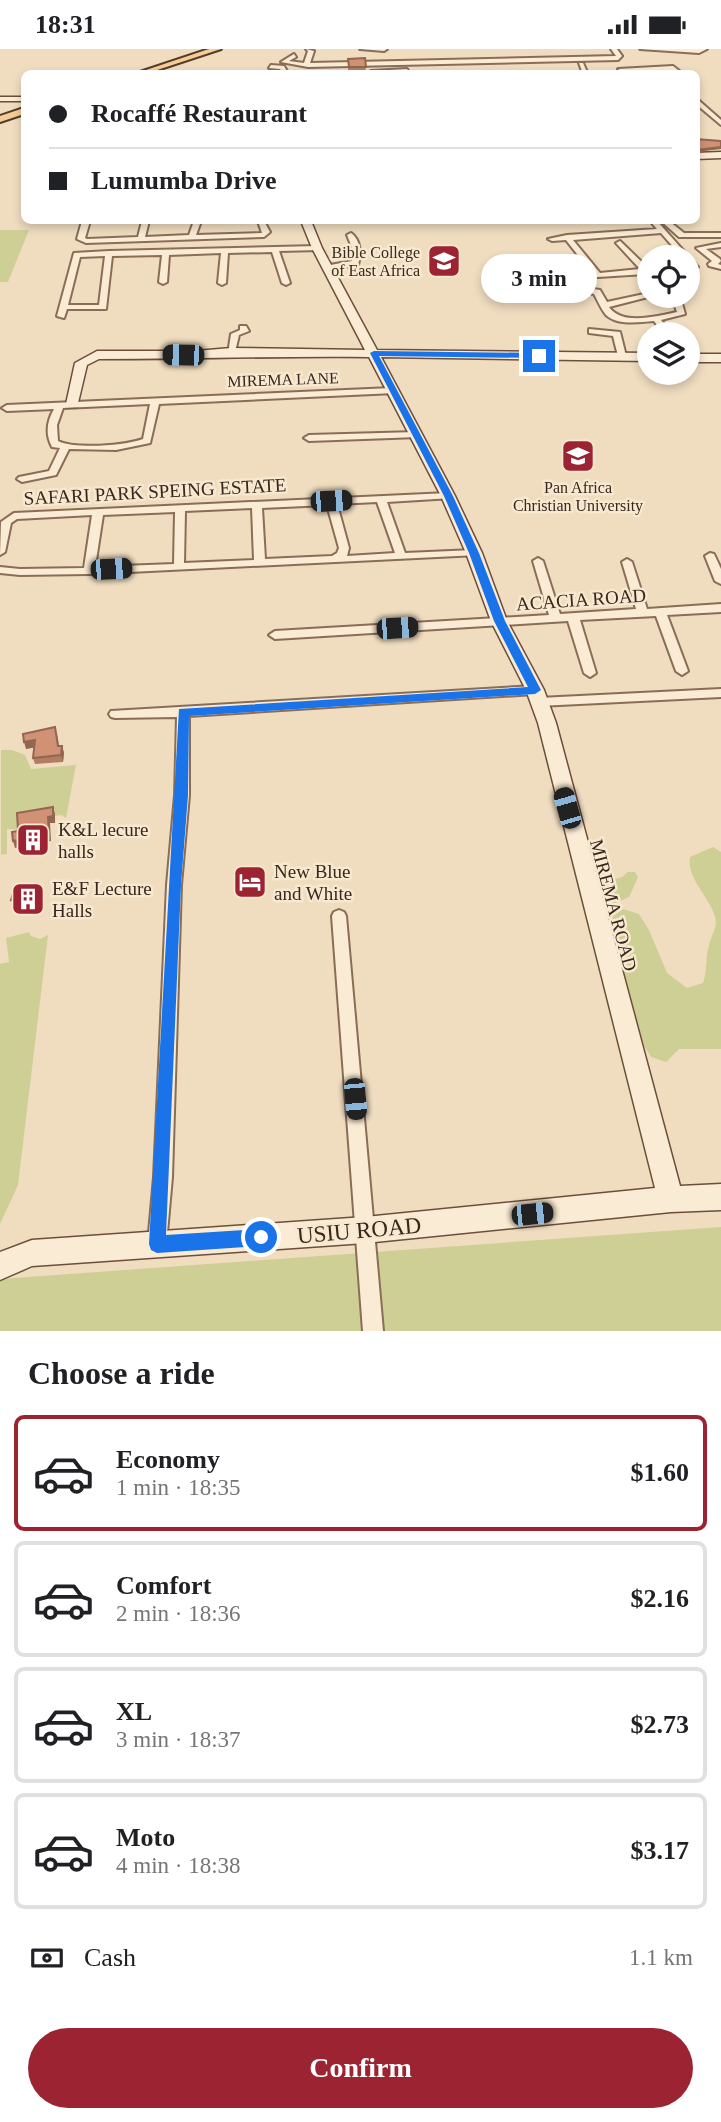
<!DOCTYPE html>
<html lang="en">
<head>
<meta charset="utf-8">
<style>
  :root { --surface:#fff; --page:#f2f2f2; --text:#202124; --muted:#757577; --line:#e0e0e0; --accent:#9c2432 }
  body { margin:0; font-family:"Times New Roman",serif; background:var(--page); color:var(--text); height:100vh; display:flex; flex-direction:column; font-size:26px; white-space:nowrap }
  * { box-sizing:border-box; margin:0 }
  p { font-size:23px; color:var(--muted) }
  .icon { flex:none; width:38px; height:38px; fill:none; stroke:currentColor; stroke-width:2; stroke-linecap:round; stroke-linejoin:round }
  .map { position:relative; height:1282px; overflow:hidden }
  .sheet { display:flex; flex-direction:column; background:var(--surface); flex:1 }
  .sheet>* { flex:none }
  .banner { position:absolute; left:21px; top:21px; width:679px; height:154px; border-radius:10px; box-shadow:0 4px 10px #0003; display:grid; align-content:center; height:154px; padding:0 28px; background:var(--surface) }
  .tools { position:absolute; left:637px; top:196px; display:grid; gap:14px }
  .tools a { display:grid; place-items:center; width:63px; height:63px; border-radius:50%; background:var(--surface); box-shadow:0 4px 10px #0003; font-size:35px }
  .end { position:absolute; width:32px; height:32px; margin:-16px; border:9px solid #1a73e8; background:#fff; box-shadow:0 0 0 4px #fff }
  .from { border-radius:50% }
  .bubble { position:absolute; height:49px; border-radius:24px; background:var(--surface); box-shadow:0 4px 10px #0003; font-size:23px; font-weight:600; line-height:49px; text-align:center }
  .car { position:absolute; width:21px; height:42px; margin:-21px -10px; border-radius:9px; box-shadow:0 0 5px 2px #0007; background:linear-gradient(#222 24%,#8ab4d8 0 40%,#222 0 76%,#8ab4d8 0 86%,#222 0) }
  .banner b { display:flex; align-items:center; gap:24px; height:66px; font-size:26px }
  .banner b+b { border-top:2px solid var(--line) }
  .banner i { width:18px; height:18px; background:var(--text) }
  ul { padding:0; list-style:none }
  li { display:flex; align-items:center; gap:21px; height:116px; margin:0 14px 10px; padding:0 14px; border:4px solid var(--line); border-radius:10px }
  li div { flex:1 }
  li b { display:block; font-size:26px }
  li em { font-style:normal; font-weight:600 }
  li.active { border-color:var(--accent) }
  li>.icon { width:63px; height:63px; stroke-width:1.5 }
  h2 { padding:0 28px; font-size:32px; line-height:84px }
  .pay { display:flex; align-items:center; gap:18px; height:77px; padding:0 28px; font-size:26px }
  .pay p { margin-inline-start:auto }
  .primary-button { display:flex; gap:14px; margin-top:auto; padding:14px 28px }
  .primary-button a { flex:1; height:80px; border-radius:42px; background:var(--accent); color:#fff; font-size:28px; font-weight:600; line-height:80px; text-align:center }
  .status { display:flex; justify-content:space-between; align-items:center; height:49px; padding:0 35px; background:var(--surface); direction:ltr }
  .status svg { height:19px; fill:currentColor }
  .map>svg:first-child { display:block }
  .green { fill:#cecf94 }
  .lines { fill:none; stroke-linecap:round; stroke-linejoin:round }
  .street-casing { stroke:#8a6d57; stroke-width:4 }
  .secondary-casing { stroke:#6c4e3b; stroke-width:3 }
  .primary-casing { stroke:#573c2c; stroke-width:4 }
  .street { fill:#faebd4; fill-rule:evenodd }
  .secondary { fill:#faebd4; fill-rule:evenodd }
  .primary { fill:#f5ce96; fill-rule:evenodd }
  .wall { fill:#b37d64 }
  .shaded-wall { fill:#926651 }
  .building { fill:#d09174; stroke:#926651; stroke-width:2 }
  .route { fill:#1a73e8 }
  .labels { text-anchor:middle; stroke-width:5; stroke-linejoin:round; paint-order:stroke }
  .far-poi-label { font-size:16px; fill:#39271c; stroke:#f7e8d0; text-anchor:end }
  .far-street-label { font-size:16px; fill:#39271c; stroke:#f7e8d0 }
  .street-label { font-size:19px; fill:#39271c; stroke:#f7e8d0 }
  .poi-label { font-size:19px; fill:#39271c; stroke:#f7e8d0; text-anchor:start }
  .near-street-label { font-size:23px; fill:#39271c; stroke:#f7e8d0 }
</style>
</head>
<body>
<div class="status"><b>18:31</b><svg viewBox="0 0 49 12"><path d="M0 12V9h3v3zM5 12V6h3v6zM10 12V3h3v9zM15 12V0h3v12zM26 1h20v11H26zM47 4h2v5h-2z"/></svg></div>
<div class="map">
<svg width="721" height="1282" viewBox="0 0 721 1282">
  <rect width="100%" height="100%" fill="#f0ddc0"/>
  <path class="green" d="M0,181H29L8,233H0Z
    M1,701H12L25,706L31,720L76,716L66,769L61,766L27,771V781L7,780V805L1,806Z
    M713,798L721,803V1000H679L666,1013L651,1008C625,969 618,916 606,871L623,860L639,865L649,881L667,924L687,939L703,934C708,920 705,909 709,896C713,880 721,877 711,858C704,843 687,827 690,808Z
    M594,806L599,808L607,832L622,828L628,823H635L638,828L629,848L610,857L601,852L590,807Z
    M29,883L31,887L40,890L48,886L18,1136L0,1175V915L9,913L6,889Z
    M721,1178V1282H0V1230Z"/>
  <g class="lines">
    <defs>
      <path id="street" d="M306,0L314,2L310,14L616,7L611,0H617L622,7L618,11L308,18L281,13L294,5L296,8L289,12L304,14L308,2Z
        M360,0H387L384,2Z
        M640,0H707L699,4Z
        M579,14H583L587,23L580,24L582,22Z
        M271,16L284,17L288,24H283L280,20L269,19Z
        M673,17L682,24H677L672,21L621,22L618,20Z
        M407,20L409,23L368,24L371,22Z
        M696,49L721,71V76L696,55Z
        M82,172H90L85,189L87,190L138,188L142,172H149L145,188L189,186L194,172H201L196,186L262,184L258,172H264L270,183L264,188L86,194L77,190Z
        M650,172H657L698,218L688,222L689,217L688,208H682L661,184L573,191L600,224L640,220L616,194L620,192L649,220V224L646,225L598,228H595L566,191L552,192L548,190L567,186L657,180Z
        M661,172H669L684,184H721V188H679Z
        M351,184C361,191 361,205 358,216L325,221V217L352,212L353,201L347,186Z
        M721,194V198L706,200L720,210L721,212L718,215L721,216V220L709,217L708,215L712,212L696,199Z
        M317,197H320V201L279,202L290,234L286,236L282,234L272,203L228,204L226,234L222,236L218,234L221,204L169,206L167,233L163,235L159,233L162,206L112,207L106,260H67L64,269L57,267L74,204L109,202ZM105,207L99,256H68L80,208Z
        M579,238L600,241L607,253L649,244V247H652L609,258C622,277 657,267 677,263L674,254L664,247H673L681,251L685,265L661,271L672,285L648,286L647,284L651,282L662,283L654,272C639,273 618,277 606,266C601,260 598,252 594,245L579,242Z
        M240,277H246L249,282L239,286L235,303L228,305L231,285L240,281Z
        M589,280L620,283L626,307L625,309L618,307L613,287L589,284Z
        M392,339L395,340V344L159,355L150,394L116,401L69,400L56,426L22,433L17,430L19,428L49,422L60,399L52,398C45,385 47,372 54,360L7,362L2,359L7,356ZM150,355L143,390C124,397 74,400 58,392L57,376L63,359Z
        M416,383L419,384V388L309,392L304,389L309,386Z
        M448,444L452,445V449L387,453L405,504L474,501L478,502L479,504L478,506L89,525L20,526L0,524V518L20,520L84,519L92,466L17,470L11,474L5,503L0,506L1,473L14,464ZM377,453L395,504L347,507L349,499L337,455ZM327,456L339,499L337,504L332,507L265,510L262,459ZM252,459L254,511L184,514L185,462ZM175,463L174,515L95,518L103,466Z
        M710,504L714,505L721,520V535L715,532L705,507Z
        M538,509L543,512L560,565L636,560L622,513L627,510L632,513L647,560L721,555V563L667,566L688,622L682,626L676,622L656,567L580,571L596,624L590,628L584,624L568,572L275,590L269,586L275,582L549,566L533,512Z
        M535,637L541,641L535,645L189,667V746L181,836L172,1128L166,1195L164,1202L157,1204L150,1202L148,1195L154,1128L167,836L175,746L177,668L115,669L111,668L109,665L111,662Z
        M721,640V648L539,657L533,653L539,649Z
        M339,861L344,863L346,867L383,1282H363L332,867L334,863Z"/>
      <path id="secondary" d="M0,48H24V52H0Z
        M721,103V109L696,110V104Z
        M301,172H311L322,199L377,301L649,304V312L381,308L455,447L482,504L507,572L544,641L556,674L680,1137L721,1135V1161L671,1163L365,1194L32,1217L0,1231V1203L32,1191L365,1168L655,1139L538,674L526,641L491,572L466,504L441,447L369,308C279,307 189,310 99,310L87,316L77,358H67L66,355L75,314L97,302H196L231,299L365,301L312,199Z
        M688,305H721V313H688Z"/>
      <path id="primary" d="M209,0H221L148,24H137Z
        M24,59V65L0,73V67Z"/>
    </defs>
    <use href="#street" class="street-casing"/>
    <use href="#secondary" class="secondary-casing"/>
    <use href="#primary" class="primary-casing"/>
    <use href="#street" class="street"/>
    <use href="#secondary" class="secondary"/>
    <use href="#primary" class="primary"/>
  </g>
  <path class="wall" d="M365,9L366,24H348V10Z
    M57,685L59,697H62L64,704L63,713L35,715L33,709L34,698L26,700Z
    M38,835L40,842L39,854L14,857L11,851Z"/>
  <path class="shaded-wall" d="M721,98V100L696,103V101Z
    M35,691L37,698L26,700L24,693Z
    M62,697L64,704L63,713L61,706Z
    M53,758L55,765V774H50L51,792L15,799L13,792L48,768Z
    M38,835L40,842L39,854L37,847Z"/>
  <path class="building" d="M365,9L366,18H349L348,10Z
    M696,90L721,92V98L696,101Z
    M55,678L58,697H62L61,706L33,709L35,691L24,693L23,685Z
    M53,758V767L48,768L49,786L13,792L12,783L18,782L17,764Z
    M38,835L37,847L11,851L15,839Z"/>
  <path class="route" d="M374,302L539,304L543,307L539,309L379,307L453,447L479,504L505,572L541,641L535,645L189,667L188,746L181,836L166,1186L261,1180L267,1182L270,1188L267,1194L261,1197L157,1204L151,1201L149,1195L179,660L528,638L494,572L469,504L444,447L370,304Z"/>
  <defs>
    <symbol id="university-square" viewBox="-11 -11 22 22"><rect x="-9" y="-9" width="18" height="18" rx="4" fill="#9c2432" stroke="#f7e8d0"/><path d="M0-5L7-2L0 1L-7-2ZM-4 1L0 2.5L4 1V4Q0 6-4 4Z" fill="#fff"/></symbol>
    <symbol id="building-square" viewBox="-11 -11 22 22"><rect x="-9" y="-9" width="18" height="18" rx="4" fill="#9c2432" stroke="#f7e8d0"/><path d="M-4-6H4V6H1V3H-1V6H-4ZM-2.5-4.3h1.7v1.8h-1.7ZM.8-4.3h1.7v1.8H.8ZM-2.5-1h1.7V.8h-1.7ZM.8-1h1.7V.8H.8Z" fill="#fff"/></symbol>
    <symbol id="hotel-square" viewBox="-11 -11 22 22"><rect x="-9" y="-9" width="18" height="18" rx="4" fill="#9c2432" stroke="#f7e8d0"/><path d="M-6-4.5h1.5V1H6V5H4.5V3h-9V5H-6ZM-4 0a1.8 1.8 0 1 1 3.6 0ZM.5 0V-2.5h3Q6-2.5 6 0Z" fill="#fff"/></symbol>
  </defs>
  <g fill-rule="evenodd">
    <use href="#university-square" x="425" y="193" width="38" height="38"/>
    <use href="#university-square" x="559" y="388" width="38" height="38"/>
    <use href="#building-square" x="14" y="772" width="38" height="38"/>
    <use href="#hotel-square" x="231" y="814" width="38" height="38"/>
    <use href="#building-square" x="9" y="831" width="38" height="38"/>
  </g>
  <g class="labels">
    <g class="far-poi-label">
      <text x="420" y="209">Bible College<tspan x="420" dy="18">of East Africa</tspan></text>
      <text x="578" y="444" text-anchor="middle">Pan Africa<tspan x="578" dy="18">Christian University</tspan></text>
    </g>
    <g class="far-street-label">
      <text transform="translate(283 330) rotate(-2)" y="6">MIREMA LANE</text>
    </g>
    <g class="street-label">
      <text transform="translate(155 442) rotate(-3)" y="7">SAFARI PARK SPEING ESTATE</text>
      <text transform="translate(581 550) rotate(-4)" y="7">ACACIA ROAD</text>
      <text transform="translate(614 856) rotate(75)" y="7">MIREMA ROAD</text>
    </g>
    <g class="poi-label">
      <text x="58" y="787">K&amp;L lecure<tspan x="58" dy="22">halls</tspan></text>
      <text x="274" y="829">New Blue<tspan x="274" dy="22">and White</tspan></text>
      <text x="52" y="846">E&amp;F Lecture<tspan x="52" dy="22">Halls</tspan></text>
    </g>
    <g class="near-street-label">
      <text transform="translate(359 1181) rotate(-5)" y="8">USIU ROAD</text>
    </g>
  </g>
</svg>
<div class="tools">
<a><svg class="icon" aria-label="locate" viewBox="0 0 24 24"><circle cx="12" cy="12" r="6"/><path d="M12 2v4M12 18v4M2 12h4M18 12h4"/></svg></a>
<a><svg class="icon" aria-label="layers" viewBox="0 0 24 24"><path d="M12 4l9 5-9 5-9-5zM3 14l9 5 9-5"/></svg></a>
</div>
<i class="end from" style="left:261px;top:1188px"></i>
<i class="end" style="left:539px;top:307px"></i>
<div class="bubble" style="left:481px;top:205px;width:116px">3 min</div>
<i class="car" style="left:183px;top:306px;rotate:271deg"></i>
<i class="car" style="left:331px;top:452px;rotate:87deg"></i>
<i class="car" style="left:111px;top:520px;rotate:87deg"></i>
<i class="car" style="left:397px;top:579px;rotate:86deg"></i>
<i class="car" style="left:567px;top:759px;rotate:344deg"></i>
<i class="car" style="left:355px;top:1050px;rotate:175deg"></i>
<i class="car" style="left:532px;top:1165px;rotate:84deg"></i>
<div class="banner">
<b><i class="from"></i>Rocaffé Restaurant</b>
<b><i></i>Lumumba Drive</b>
</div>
</div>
<section class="sheet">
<h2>Choose a ride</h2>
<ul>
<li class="active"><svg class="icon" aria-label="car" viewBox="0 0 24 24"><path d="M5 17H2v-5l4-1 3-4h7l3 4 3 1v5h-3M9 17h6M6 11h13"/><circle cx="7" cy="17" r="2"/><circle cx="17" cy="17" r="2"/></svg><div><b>Economy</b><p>1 min · 18:35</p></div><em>$1.60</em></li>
<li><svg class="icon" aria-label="car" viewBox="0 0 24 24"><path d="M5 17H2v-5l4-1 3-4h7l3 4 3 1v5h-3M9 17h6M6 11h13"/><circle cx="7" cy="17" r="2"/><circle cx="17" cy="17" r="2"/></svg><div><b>Comfort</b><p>2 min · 18:36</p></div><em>$2.16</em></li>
<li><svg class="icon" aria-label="car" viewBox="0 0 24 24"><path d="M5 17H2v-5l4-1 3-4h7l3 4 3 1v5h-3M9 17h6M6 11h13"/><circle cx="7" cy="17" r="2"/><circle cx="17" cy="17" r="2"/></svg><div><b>XL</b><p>3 min · 18:37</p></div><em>$2.73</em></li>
<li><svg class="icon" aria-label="car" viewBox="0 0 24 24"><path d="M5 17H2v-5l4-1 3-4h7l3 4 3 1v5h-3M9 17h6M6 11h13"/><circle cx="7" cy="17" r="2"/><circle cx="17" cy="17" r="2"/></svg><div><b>Moto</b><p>4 min · 18:38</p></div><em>$3.17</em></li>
</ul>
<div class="pay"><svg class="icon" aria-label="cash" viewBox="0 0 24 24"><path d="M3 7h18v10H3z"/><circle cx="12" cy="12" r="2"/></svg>Cash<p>1.1 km</p></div>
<div class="primary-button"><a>Confirm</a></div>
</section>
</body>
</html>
